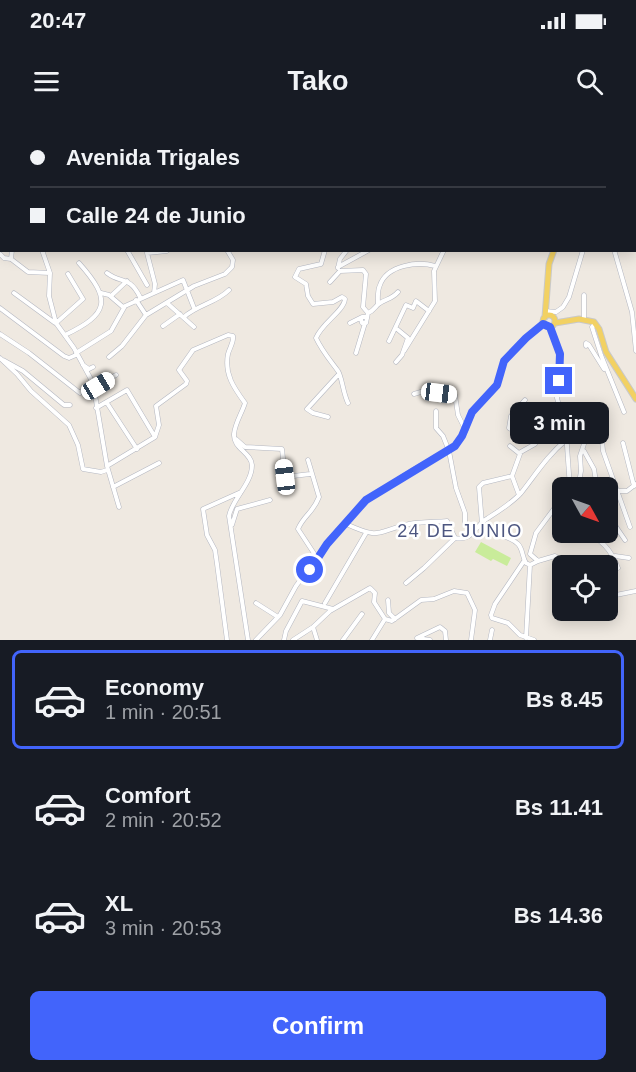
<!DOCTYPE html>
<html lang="en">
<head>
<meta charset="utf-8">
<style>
  :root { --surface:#171b24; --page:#20242c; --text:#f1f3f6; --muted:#9ea1a6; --line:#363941; --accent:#4264fb }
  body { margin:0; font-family:Arial,sans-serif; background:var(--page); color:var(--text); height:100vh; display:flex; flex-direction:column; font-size:22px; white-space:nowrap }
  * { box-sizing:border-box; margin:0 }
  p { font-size:20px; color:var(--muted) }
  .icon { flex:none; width:33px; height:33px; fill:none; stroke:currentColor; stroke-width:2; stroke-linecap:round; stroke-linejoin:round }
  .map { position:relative; height:520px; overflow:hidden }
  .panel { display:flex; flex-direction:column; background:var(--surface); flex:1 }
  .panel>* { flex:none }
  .hud { position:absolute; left:0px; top:0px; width:636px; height:132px; box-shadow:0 3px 15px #0003; display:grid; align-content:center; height:132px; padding:0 30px; background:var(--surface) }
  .needle { width:39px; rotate:130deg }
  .tools { position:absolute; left:552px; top:357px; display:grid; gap:12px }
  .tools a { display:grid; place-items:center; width:66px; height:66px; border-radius:9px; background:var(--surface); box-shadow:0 3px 15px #0003; font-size:30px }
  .end { position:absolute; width:27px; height:27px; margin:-14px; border:8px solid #4264fb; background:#fff; box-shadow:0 0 0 3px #fff }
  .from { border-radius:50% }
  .bubble { position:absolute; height:42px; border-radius:9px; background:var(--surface); box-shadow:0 3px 15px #0003; font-size:20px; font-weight:600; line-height:42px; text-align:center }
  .car { position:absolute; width:18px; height:36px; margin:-18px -9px; border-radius:8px; box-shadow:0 0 4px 2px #0007; background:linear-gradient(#fff 24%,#345 0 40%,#fff 0 76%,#345 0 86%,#fff 0) }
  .hud b { display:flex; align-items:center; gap:21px; height:57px; font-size:22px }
  .hud b+b { border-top:2px solid var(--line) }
  .hud i { width:15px; height:15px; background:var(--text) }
  ul { padding:10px 0 0; list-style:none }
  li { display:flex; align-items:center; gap:18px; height:99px; margin:0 12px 9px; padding:0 18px; border:3px solid transparent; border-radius:9px }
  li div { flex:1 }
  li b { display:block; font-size:22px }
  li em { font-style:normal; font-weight:600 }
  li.on { border-color:var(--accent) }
  li>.icon { width:54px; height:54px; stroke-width:1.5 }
  .button { display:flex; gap:12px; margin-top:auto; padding:12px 30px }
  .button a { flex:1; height:69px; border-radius:9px; background:var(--accent); color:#fff; font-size:24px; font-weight:600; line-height:69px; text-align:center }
  .status { display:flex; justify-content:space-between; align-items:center; height:42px; padding:0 30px; background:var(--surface); direction:ltr }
  .status svg { height:16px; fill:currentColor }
  header { display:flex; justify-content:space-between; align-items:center; height:78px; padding:0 30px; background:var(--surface); font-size:27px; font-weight:600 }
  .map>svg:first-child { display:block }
  .pitch { fill:#c9ec9a }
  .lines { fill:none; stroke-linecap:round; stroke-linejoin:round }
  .canal { stroke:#75cff0; stroke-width:3 }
  .river { stroke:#75cff0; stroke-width:6 }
  .minor-casing { stroke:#b4b7c1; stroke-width:5 }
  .major-casing { stroke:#c9c9c9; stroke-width:7 }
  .minor { stroke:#fff; stroke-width:4 }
  .major { stroke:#f2d163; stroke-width:5 }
  .route { stroke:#4264fb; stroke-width:8 }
  .labels { text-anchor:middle; stroke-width:5; stroke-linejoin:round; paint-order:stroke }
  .neighbourhood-label { font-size:18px; letter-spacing:1.5px; fill:#4d5680; stroke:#fff }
</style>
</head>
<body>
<div class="status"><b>20:47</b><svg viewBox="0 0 49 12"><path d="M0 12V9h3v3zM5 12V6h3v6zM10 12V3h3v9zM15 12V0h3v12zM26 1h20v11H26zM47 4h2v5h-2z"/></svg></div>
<header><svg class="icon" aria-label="menu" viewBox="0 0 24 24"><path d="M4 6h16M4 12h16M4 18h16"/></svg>Tako<svg class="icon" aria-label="search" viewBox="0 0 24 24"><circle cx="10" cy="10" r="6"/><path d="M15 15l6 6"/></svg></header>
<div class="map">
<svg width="636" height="520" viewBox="0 0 636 520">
  <rect width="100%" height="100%" fill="#efe9e1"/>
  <path class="pitch" d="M481,422L511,438L507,446L493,439L491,441L475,432Z"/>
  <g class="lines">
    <path class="canal" d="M200,2V0"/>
    <path class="river" d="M579,0L580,2
      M634,89L636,92"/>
    <defs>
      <path id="minor" d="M50,0L52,2
        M90,0V2
        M124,0L125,2
        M151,0L152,2
        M174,0V2
        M225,0L229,2
        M240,0V2
        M280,0L282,2
        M347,0L348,2
        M450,0V2
        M467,0L470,2
        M605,0L606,2
        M56,2V0
        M64,2V0
        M79,2L83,0
        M246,2L248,0
        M485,2L486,0
        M618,2L619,0
        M634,35L636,37
        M0,52L2,72
        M42,130L50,153L49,176L56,203L74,228L93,263L107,346L119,387
        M127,130L147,165
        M325,130L321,144L299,149L295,157L306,164L308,176L313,184L333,182L342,177L345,179C344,191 322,203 316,218C322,231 330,240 338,251C342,257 343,273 348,283
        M615,133L632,192L636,231
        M0,134L4,138L11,139L28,152L50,153
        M11,139L12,130
        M338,147L369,130
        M338,148L340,139L347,130
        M107,153C121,164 129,155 140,177
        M330,162L340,151L363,150L366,154L363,187L368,193C374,191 375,186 380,183C386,179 392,179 398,172
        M14,173L55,203
        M101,173L109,175L123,187
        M154,173L155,164L147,133L167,131
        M584,175V199
        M111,176L127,161
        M136,180L146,195
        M167,183L194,207
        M378,184C378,178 377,171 380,165C387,145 418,141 435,146
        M0,188L64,236L69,238L76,235
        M545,191L556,192L563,187L569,177L583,130
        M184,197C197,185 216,183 229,170
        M361,199L362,203H366L368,193
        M56,203L83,179L68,154
        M350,203L362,197H366
        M595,204L592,207L601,235L624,292
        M163,206L180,194
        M550,207L560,234L557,278L566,312L570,368
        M0,214L29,233L80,273L92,261
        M65,215C109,194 112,180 79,143
        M389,221L406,185L413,188L416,181L429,191
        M586,226V223L589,225L604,249
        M404,231L435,181L434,151L444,130
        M76,233L111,211L125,186L183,160L194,188
        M356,233L365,203
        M109,237L122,226L146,195L194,166L225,154L232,147L233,140L227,130
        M0,238L17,254L31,271L69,305L78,325L83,349L101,352L107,350
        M3,240L23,251L64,285H70
        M396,242L402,235L408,218L397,209
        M83,245L89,249L93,247
        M94,267L116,255
        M414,274L424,271L455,275L458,295L465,309
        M107,283L137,329
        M96,288L127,270L155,317
        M436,291V308L443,316L449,331L456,368L465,393V405
        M328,297L313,293L307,289L339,254
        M236,319L245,327L282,329L285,357L310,354
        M623,323L634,366
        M584,331L594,349L597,368
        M519,333L535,324L509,308L511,296L525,280
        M308,340L319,377C313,393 304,395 298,409L317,438
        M107,346L155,317L159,305L156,286L186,264L187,261L179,250L193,230L228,215L233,216C234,222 230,227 228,234C224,254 234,268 245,283C242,293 235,303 234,314C233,329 251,332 252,345C252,364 232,379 229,396L248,520
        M512,356L519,375
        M113,367L159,343
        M578,368L581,351L580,336L584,324L577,294L578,289L582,288L601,309L603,331L630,407
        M619,371H627L636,364
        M562,378L536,413L530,434L538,441L555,436L569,446
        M608,395L625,420
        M346,404C382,420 374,412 409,404C419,402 437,402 447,401L455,418C473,422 475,405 488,398C499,391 512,383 521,373C536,354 547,336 566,320
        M482,404L479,367L483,363L512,356L520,334L510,326
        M232,405L237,389L270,380
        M482,405C492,415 509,415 518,424C523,429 522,437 526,443L530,445L538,441
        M583,412C601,418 612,431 618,448
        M615,436L629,438
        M524,441L495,484L491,495L492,498L508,503L520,515L534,520
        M406,463L424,448L455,418
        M608,466L616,475L636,471
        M388,480L389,493L395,499
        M256,483L278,497
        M325,483L366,413
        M313,507L317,520
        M526,518L530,445
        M227,520L217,444L215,430L207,415L203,389L241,372
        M256,520L280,495L296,466L327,424L363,382L411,351L455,326L466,310L472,292L497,265L504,241L526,218L544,204
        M284,520L286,511L302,481L333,489
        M293,520L313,507L330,491L370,468L375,473L374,482L385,499L392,501L421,480L434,479L454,471L467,473L475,490L471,520
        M343,520L362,494
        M372,520L385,499
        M430,520L417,518L440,507L445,511L446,520
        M490,520L492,510"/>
      <path id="major" d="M489,0L490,2
        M543 201a6 6 0 1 1 12 0a6 6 0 1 1-12 0Z
        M545,197L549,144L554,130
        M555,203L579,199L594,202L599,209L606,232L636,279"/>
    </defs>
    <use href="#minor" class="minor-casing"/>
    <use href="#major" class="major-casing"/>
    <use href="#minor" class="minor"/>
    <use href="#major" class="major"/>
  </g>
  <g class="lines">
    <path class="route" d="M310,450L327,424L366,380L455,326L462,316L472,292L497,265L504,241L526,218L543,204L550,207L560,234L559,261"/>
  </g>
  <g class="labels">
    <g class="neighbourhood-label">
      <text x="460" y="417">24 DE JUNIO</text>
    </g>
  </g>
</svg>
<div class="tools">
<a><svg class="needle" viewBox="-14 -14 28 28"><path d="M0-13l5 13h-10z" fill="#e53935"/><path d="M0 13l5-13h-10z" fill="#9ea1a6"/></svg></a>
<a><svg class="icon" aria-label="locate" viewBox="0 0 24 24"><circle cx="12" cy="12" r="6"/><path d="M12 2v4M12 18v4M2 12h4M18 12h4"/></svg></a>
</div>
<i class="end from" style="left:310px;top:450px"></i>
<i class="end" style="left:559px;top:261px"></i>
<div class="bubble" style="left:510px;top:282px;width:99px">3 min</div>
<i class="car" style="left:98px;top:266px;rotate:59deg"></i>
<i class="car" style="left:439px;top:273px;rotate:97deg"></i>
<i class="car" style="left:285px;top:357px;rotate:353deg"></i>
<div class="hud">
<b><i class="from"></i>Avenida Trigales</b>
<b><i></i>Calle 24 de Junio</b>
</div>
</div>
<section class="panel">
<ul>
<li class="on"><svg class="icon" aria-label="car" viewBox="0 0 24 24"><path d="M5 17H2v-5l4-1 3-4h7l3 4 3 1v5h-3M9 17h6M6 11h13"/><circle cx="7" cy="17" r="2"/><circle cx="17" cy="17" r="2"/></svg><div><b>Economy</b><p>1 min · 20:51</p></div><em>Bs 8.45</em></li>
<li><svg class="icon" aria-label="car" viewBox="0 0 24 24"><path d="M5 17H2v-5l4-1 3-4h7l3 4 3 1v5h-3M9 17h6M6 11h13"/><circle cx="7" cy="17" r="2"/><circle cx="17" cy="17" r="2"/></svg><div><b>Comfort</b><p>2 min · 20:52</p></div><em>Bs 11.41</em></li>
<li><svg class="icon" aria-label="car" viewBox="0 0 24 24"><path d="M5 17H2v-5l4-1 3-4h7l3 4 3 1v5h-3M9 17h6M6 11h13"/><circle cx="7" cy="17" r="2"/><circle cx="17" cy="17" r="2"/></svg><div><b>XL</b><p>3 min · 20:53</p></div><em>Bs 14.36</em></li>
</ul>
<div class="button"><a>Confirm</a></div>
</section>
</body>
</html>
